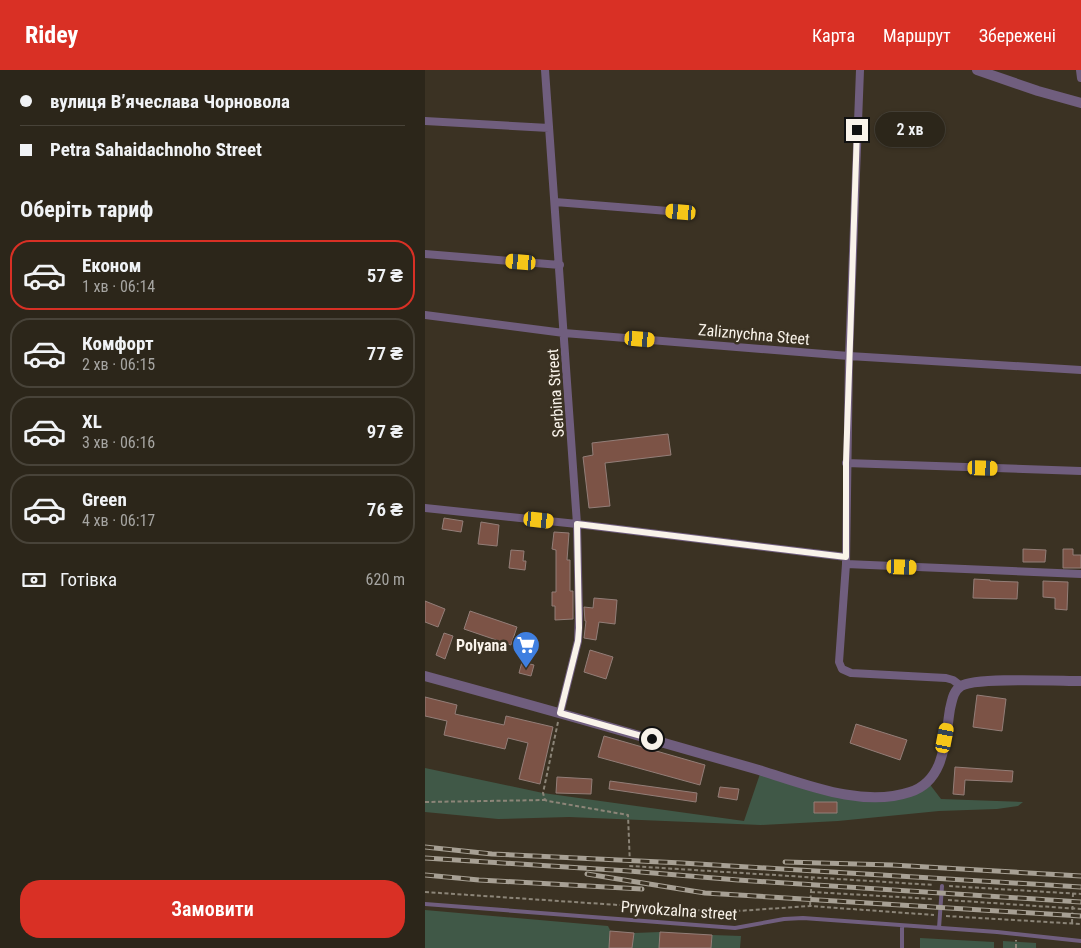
<!DOCTYPE html>
<html lang="uk">
<head>
<meta charset="utf-8">
<style>
  :root { --surface:#2c261a; --page:#383227; --text:#f1f3f6; --muted:#a6a5a2; --line:#484339; --accent:#d93025 }
  body { margin:0; font-family:"Roboto Condensed",sans-serif; background:var(--page); color:var(--text); height:100vh; display:flex; flex-direction:column; font-size:19px; white-space:nowrap }
  * { box-sizing:border-box; margin:0 }
  p { font-size:16px; color:var(--muted) }
  .icon { flex:none; width:28px; height:28px; fill:none; stroke:currentColor; stroke-width:2; stroke-linecap:round; stroke-linejoin:round }
  .map { position:relative; flex:1; overflow:hidden }
  .sheet { display:flex; flex-direction:column; background:var(--surface); width:425px }
  .sheet>* { flex:none }
  .top-card { display:grid; align-content:center; height:110px; padding:0 20px; background:var(--surface) }
  .end { position:absolute; width:22px; height:22px; margin:-11px; border:6px solid #f9f3ea; background:#111; box-shadow:0 0 0 2px #111 }
  .from { border-radius:50% }
  .bubble { position:absolute; height:35px; border-radius:18px; background:var(--surface); box-shadow:0 1px 4px #0004,0 0 0 1px var(--line); font-size:16px; font-weight:600; line-height:35px; text-align:center }
  .car { position:absolute; width:15px; height:30px; margin:-15px -8px; border-radius:6px; box-shadow:0 0 4px 1px #0007; background:linear-gradient(#f5c518 24%,#345 0 40%,#f5c518 0 76%,#345 0 86%,#f5c518 0) }
  .top-card b { display:flex; align-items:center; gap:18px; height:48px; font-size:19px }
  .top-card b+b { border-top:1px solid var(--line) }
  .top-card i { width:12px; height:12px; background:var(--text) }
  ul { padding:0; list-style:none }
  li { display:flex; align-items:center; gap:15px; height:70px; margin:0 10px 8px; padding:0 10px; border:2px solid var(--line); border-radius:20px }
  li div { flex:1 }
  li b { display:block; font-size:19px }
  li em { font-style:normal; font-weight:600 }
  li.selected { border-color:var(--accent) }
  li>.icon { width:45px; height:45px; stroke-width:1.5 }
  h2 { padding:0 20px; font-size:22px; line-height:60px }
  .pay { display:flex; align-items:center; gap:12px; height:55px; padding:0 20px; font-size:19px }
  .pay p { margin-inline-start:auto }
  .primary-button { display:flex; gap:10px; margin-top:auto; padding:10px 20px }
  .primary-button a { flex:1; height:58px; border-radius:20px; background:var(--accent); color:#fff; font-size:20px; font-weight:600; line-height:58px; text-align:center }
  header { display:flex; align-items:center; gap:30px; box-sizing:border-box; height:70px; padding:0 25px; background:var(--accent); color:#fff }
  header strong { font-size:24px }
  nav { display:flex; gap:28px; margin-inline-start:auto; font-size:18px }
  main { display:flex; flex:1; min-height:0 }
  .map>svg:first-child { display:block }
  .green { fill:#405847 }
  .building { fill:#7c5346; stroke:#937e78 }
  .lines { fill:none; stroke-linecap:round; stroke-linejoin:round }
  .path { stroke:#8c8578; stroke-width:2; stroke-dasharray:4 2.5; stroke-linecap:butt }
  .service { stroke:#705e7e; stroke-width:4 }
  .minor { stroke:#705e7e; stroke-width:8 }
  .tertiary { stroke:#705e7e; stroke-width:10 }
  .rail-casing { stroke:#a7a094; stroke-width:5 }
  .rail { stroke:#3b3223; stroke-width:3; stroke-dasharray:9; stroke-linecap:butt }
  .route { stroke:#f9f3ea; stroke-width:6 }
  .labels { text-anchor:middle; stroke-width:5; stroke-linejoin:round; paint-order:stroke }
  .street-label { font-size:16px; fill:#f9f3ea; stroke:#3b3223 }
  .poi-label { font-size:16px; font-weight:bold; fill:#f9f3ea; stroke:#3b3223; text-anchor:end }
</style>
</head>
<body>
<header>
<strong>Ridey</strong>
<nav><a>Карта</a><a>Маршрут</a><a>Збережені</a></nav>
</header>
<main>
<section class="sheet">
<div class="top-card">
<b><i class="from"></i>вулиця Вʼячеслава Чорновола</b>
<b><i></i>Petra Sahaidachnoho Street</b>
</div>
<h2>Оберіть тариф</h2>
<ul>
<li class="selected"><svg class="icon" aria-label="car" viewBox="0 0 24 24"><path d="M5 17H2v-5l4-1 3-4h7l3 4 3 1v5h-3M9 17h6M6 11h13"/><circle cx="7" cy="17" r="2"/><circle cx="17" cy="17" r="2"/></svg><div><b>Економ</b><p>1 хв · 06:14</p></div><em>57 ₴</em></li>
<li><svg class="icon" aria-label="car" viewBox="0 0 24 24"><path d="M5 17H2v-5l4-1 3-4h7l3 4 3 1v5h-3M9 17h6M6 11h13"/><circle cx="7" cy="17" r="2"/><circle cx="17" cy="17" r="2"/></svg><div><b>Комфорт</b><p>2 хв · 06:15</p></div><em>77 ₴</em></li>
<li><svg class="icon" aria-label="car" viewBox="0 0 24 24"><path d="M5 17H2v-5l4-1 3-4h7l3 4 3 1v5h-3M9 17h6M6 11h13"/><circle cx="7" cy="17" r="2"/><circle cx="17" cy="17" r="2"/></svg><div><b>XL</b><p>3 хв · 06:16</p></div><em>97 ₴</em></li>
<li><svg class="icon" aria-label="car" viewBox="0 0 24 24"><path d="M5 17H2v-5l4-1 3-4h7l3 4 3 1v5h-3M9 17h6M6 11h13"/><circle cx="7" cy="17" r="2"/><circle cx="17" cy="17" r="2"/></svg><div><b>Green</b><p>4 хв · 06:17</p></div><em>76 ₴</em></li>
</ul>
<div class="pay"><svg class="icon" aria-label="cash" viewBox="0 0 24 24"><path d="M3 7h18v10H3z"/><circle cx="12" cy="12" r="2"/></svg>Готівка<p>620 m</p></div>
<div class="primary-button"><a>Замовити</a></div>
</section>
<div class="map">
<svg width="656" height="878" viewBox="0 0 656 878">
  <rect width="100%" height="100%" fill="#3b3223"/>
  <path class="green" d="M0,698L118,723L319,751L336,701L386,718L458,726L503,712L516,729L598,732L593,736L572,739L514,741L413,751L336,755L144,747L73,749L0,742Z
    M0,840L183,856L185,860L184,878H0Z
    M235,862L234,878H207L209,863Z
    M287,865L316,866L315,878H286Z
    M495,868L569,872V878H495Z
    M578,871L611,873V878H578Z"/>
  <path class="building" d="M243,364L246,385L180,393L185,436L164,438L158,387L168,385L167,373Z
    M19,448L38,451L36,462L17,459Z
    M56,452L74,455L72,476L53,474Z
    M129,462L144,463L142,490H145V521H148V549L130,550V536H127V522H131V480L127,479Z
    M598,479L621,480L620,492H598Z
    M638,479H648V485H656V498H638Z
    M86,480L99,481L98,491H101L100,500L84,498Z
    M549,509L565,510V511L593,512L592,529L548,528Z
    M618,511L643,512L642,540L630,539V528L618,527Z
    M169,528L192,530L190,554L174,552L171,570L159,568L161,551H160L159,537L168,538Z
    M0,531L20,539L13,557L0,552Z
    M45,541L92,557L86,575L39,559Z
    M19,563L28,566L20,589L11,585Z
    M165,580L188,587L181,609L159,602Z
    M97,592L109,595L106,606L94,603Z
    M552,625L581,629L577,661L548,657Z
    M0,627L32,635L30,644L79,655L81,646L128,657L115,714L94,709L103,673L83,668L80,679L19,665L22,651L0,646Z
    M431,654L482,670L475,690L425,673Z
    M179,666L280,695L275,715L173,687Z
    M530,697L588,701L587,712L540,710L539,725L528,724Z
    M132,707L167,709L166,724L131,723Z
    M185,711L272,723L271,732L184,719Z
    M295,717L314,719L312,730L293,727Z
    M389,732H412V743H389Z
    M185,861L209,863L207,878H184Z
    M235,862L287,865L286,878H234Z"/>
  <g class="lines">
    <path class="path" d="M133,652L118,723L120,730L123,731L203,745L205,796L509,815
      M0,732L120,730
      M524,816L656,824
      M0,822L298,842L385,836L509,845
      M386,822L508,829
      M523,830L656,839
      M385,836L387,807
      M521,846L656,854
      M647,853L648,823
      M591,878V870"/>
    <path class="service" d="M0,834L310,858L359,849L378,848L572,862L656,871
      M514,858L517,816
      M477,878V856"/>
    <path class="minor" d="M120,0L152,454L154,544L153,571L135,643
      M435,0L424,286L421,494L414,592L417,599L426,603L521,608L528,610L536,616
      M655,0L656,8
      M0,51L124,58
      M130,132L256,142
      M0,184L135,195
      M0,245L139,263L424,286L656,300
      M421,393L656,401
      M0,438L152,454L421,487
      M421,494L656,504"/>
    <path class="tertiary" d="M552,0L613,21L656,33
      M0,606C73,626 146,646 218,667C257,678 296,689 334,700C380,714 437,738 485,722C520,711 520,670 525,639C527,631 528,621 536,616C551,607 634,611 656,611"/>
    <defs>
      <path id="rail" d="M0,777L67,784L257,793L656,817
        M0,788L204,801L313,810L656,832
        M360,792L467,795L656,806
        M162,804L280,823L656,846
        M0,805L54,810L217,819"/>
    </defs>
    <use href="#rail" class="rail-casing"/>
    <use href="#rail" class="rail"/>
  </g>
  <g class="lines">
    <path class="route" d="M227,669L135,643L153,571L154,558L152,454L421,487V393L432,60"/>
  </g>
  <defs>
    <symbol id="supermarket-pin" viewBox="-11 -11 22 30"><path d="M0 17L-7.5 6A9.5 9.5 0 1 1 7.5 6Z" fill="#3f7fe0" stroke="#3b3223"/><path d="M-6-5.5h2.5l.6 2H6L4.5 2H-2.5L-4.4-4H-6ZM-1.5 3.2a1.3 1.3 0 1 0 .1 0ZM3 3.2a1.3 1.3 0 1 0 .1 0Z" fill="#fff"/></symbol>
  </defs>
  <g fill-rule="evenodd">
    <use href="#supermarket-pin" x="85" y="559" width="32" height="43"/>
  </g>
  <g class="labels">
    <g class="street-label">
      <text transform="translate(329 264) rotate(5)" y="6">Zaliznychna Steet</text>
      <text transform="translate(130 323) rotate(-94)" y="6">Serbina Street</text>
      <text transform="translate(254 840) rotate(4)" y="6">Pryvokzalna street</text>
    </g>
    <g class="poi-label">
      <text x="82" y="581">Polyana</text>
    </g>
  </g>
</svg>
<i class="end from" style="left:227px;top:669px"></i>
<i class="end" style="left:432px;top:60px"></i>
<div class="bubble" style="left:450px;top:42px;width:70px">2 хв</div>
<i class="car" style="left:256px;top:142px;rotate:275deg"></i>
<i class="car" style="left:96px;top:192px;rotate:275deg"></i>
<i class="car" style="left:215px;top:269px;rotate:95deg"></i>
<i class="car" style="left:558px;top:398px;rotate:92deg"></i>
<i class="car" style="left:114px;top:450px;rotate:96deg"></i>
<i class="car" style="left:477px;top:497px;rotate:92deg"></i>
<i class="car" style="left:520px;top:668px;rotate:11deg"></i>
</div>
</main>
</body>
</html>
